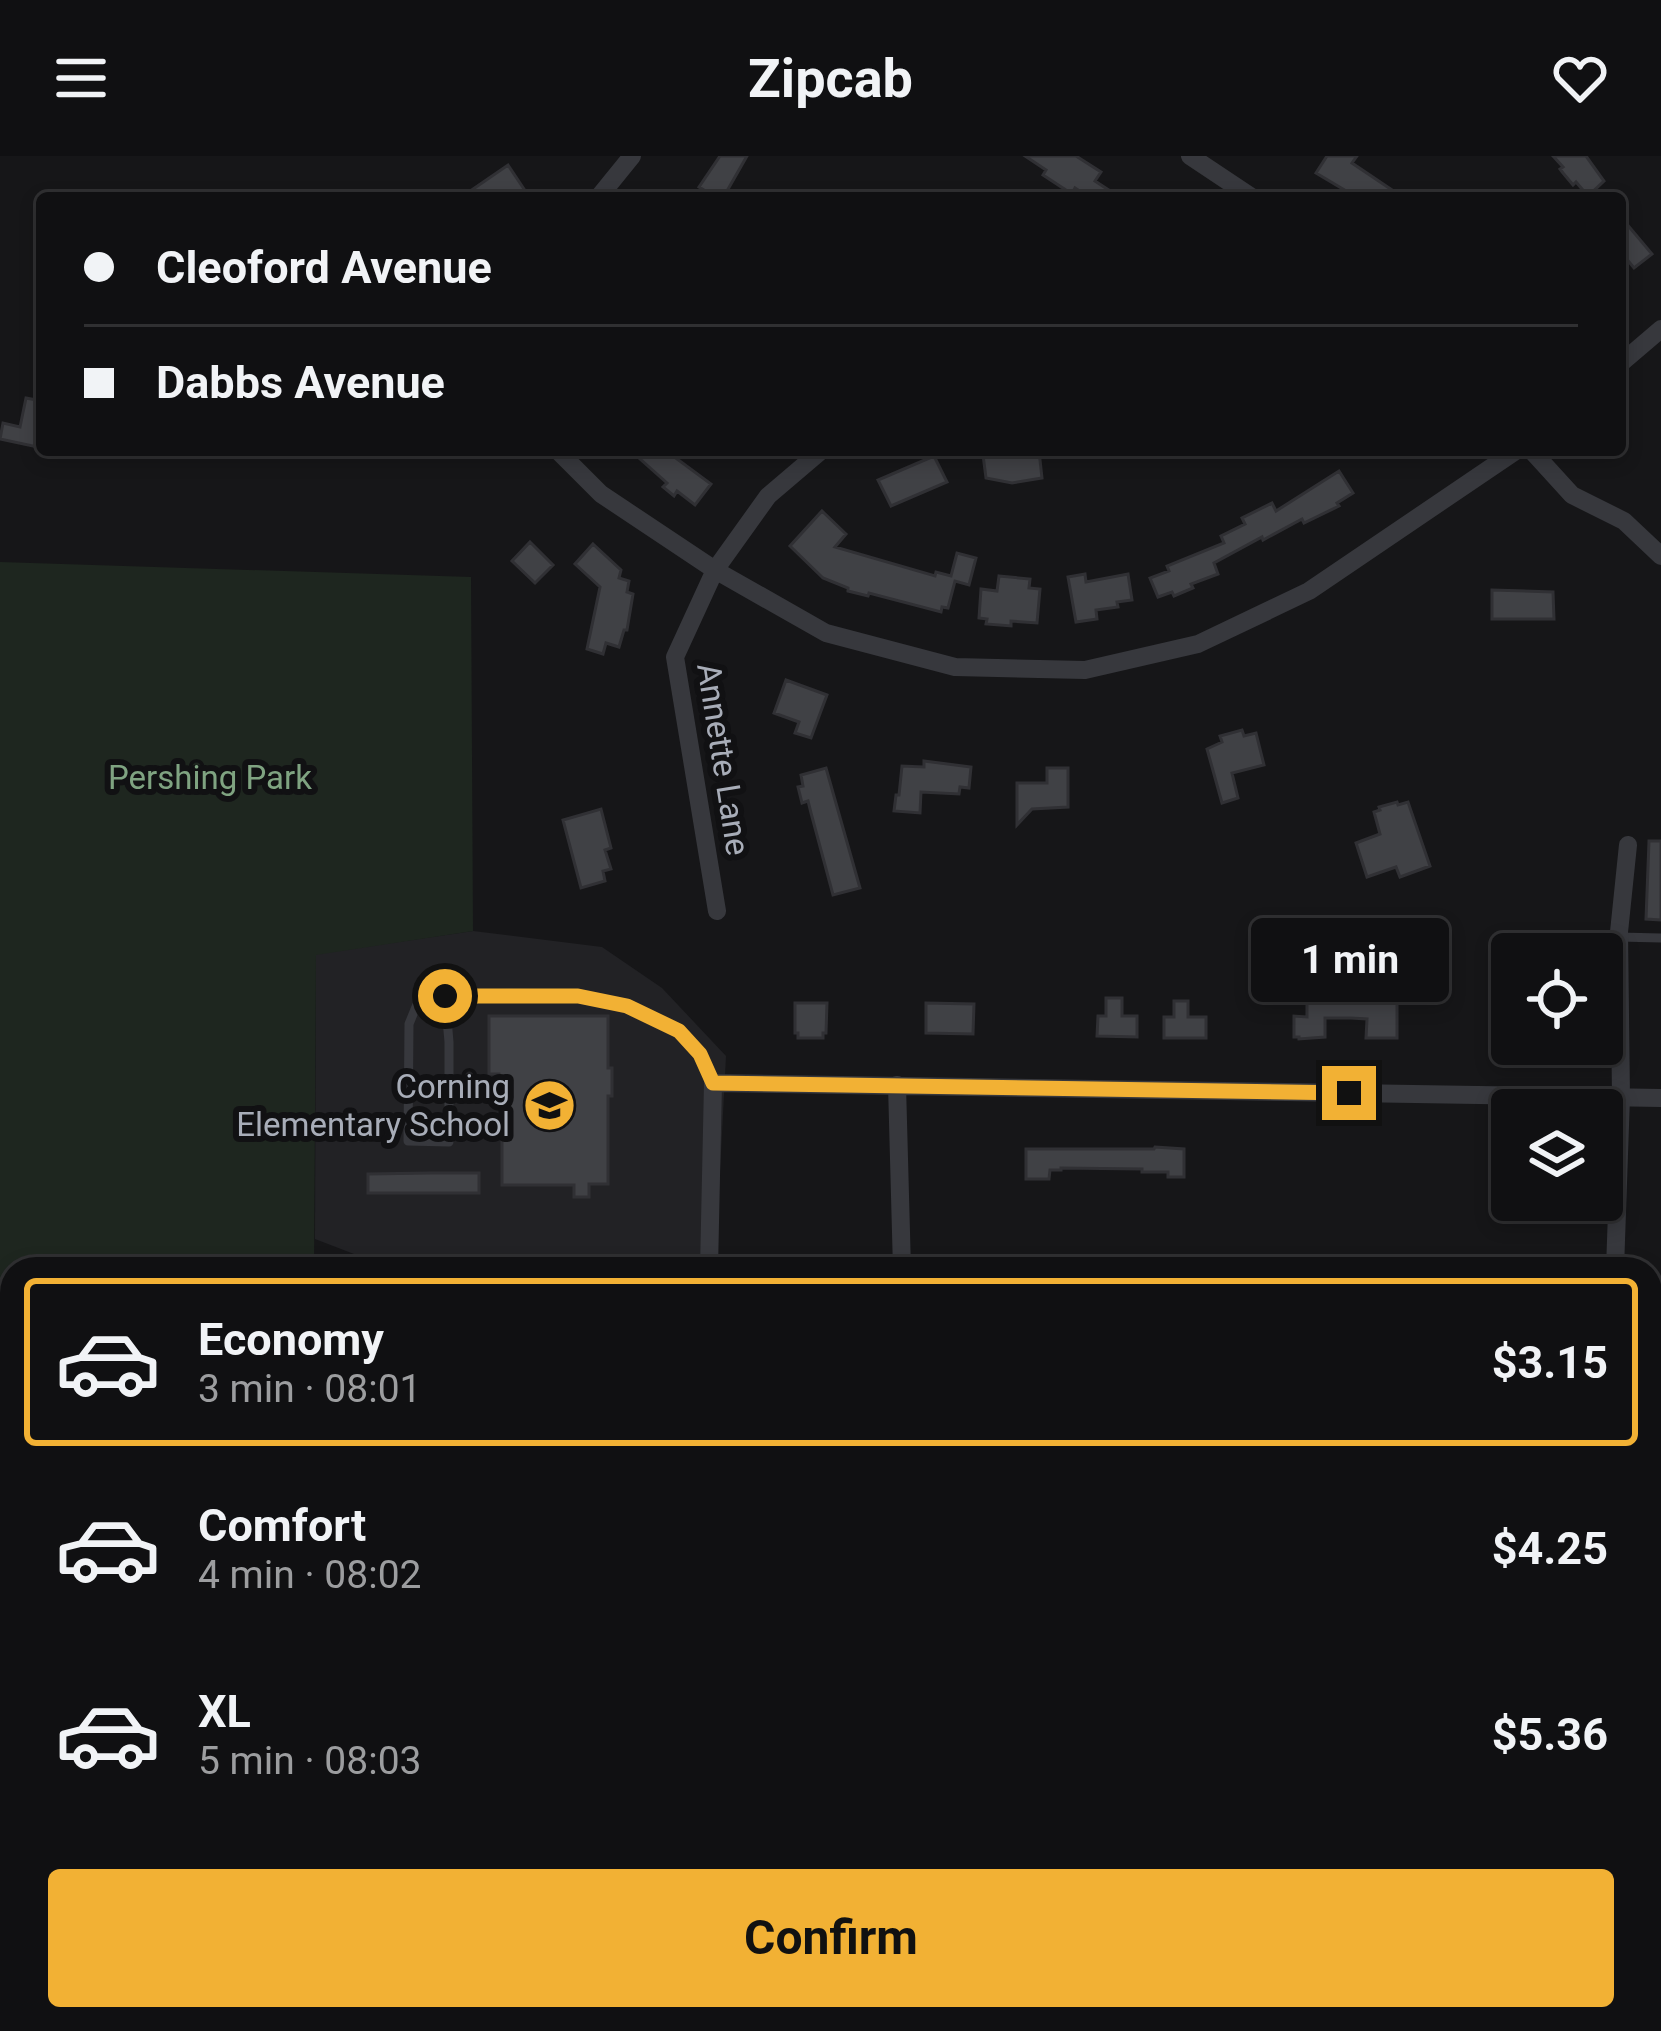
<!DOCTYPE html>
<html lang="en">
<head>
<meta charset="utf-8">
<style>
  :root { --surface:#101012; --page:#1e1e20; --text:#f1f3f6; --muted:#9c9d9f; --line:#303032; --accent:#f2b134 }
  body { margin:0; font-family:Roboto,sans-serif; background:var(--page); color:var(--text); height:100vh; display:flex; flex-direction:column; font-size:45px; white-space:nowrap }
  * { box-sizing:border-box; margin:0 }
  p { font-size:39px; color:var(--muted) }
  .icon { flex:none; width:66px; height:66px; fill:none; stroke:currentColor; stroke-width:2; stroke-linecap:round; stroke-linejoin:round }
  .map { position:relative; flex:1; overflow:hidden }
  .panel { position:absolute; left:0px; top:1101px; width:1662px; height:774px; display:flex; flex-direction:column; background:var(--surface); border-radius:36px 36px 0 0; box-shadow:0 6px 18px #0003,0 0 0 3px var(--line) }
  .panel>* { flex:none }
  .top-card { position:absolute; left:36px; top:36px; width:1590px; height:264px; border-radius:12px; box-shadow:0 6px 18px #0003,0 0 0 3px var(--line); display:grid; align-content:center; height:264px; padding:0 48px; background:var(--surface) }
  .controls { position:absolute; left:1491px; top:777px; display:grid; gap:24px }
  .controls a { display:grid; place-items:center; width:132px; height:132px; border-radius:12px; background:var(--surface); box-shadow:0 6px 18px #0003,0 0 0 3px var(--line); font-size:60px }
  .end { position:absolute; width:54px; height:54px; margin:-27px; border:15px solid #f2b134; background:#111; box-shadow:0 0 0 6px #111 }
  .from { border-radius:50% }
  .bubble { position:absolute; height:84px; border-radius:12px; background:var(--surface); box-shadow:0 6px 18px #0003,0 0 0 3px var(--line); font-size:39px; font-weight:700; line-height:84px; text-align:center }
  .top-card b { display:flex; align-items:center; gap:42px; height:114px; font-size:45px }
  .top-card b+b { border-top:3px solid var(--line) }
  .top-card i { width:30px; height:30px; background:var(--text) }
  ul { padding:21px 0 0; list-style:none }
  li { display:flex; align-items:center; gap:36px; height:168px; margin:0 24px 18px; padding:0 24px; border:6px solid transparent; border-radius:12px }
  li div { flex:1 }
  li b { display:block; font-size:45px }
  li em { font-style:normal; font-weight:700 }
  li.selected { border-color:var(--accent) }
  li>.icon { width:108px; height:108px; stroke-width:1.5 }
  .primary-button { display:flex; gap:24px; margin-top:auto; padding:24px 48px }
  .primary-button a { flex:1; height:138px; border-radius:12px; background:var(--accent); color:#111; font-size:48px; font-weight:700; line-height:138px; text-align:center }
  header { display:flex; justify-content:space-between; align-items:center; height:156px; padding:0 48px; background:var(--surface); font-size:54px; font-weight:700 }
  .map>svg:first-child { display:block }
  .built { fill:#222225 }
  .green { fill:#1e261f }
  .building { fill:#404145; stroke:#303034; stroke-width:3 }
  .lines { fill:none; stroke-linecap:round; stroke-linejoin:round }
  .service { stroke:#37383d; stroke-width:9 }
  .minor { stroke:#37383d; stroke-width:18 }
  .tertiary { stroke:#37383d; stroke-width:24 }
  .route { stroke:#f2b134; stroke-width:15 }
  .labels { text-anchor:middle; stroke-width:12; stroke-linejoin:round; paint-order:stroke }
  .street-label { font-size:33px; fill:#a8adb8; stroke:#111113 }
  .park-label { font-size:33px; fill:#7fa381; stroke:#111113 }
  .poi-label { font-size:33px; fill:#a8adb8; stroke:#111113; text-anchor:end }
</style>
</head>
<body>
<header><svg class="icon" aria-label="menu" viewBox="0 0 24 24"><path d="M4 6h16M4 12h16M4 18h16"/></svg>Zipcab<svg class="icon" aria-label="heart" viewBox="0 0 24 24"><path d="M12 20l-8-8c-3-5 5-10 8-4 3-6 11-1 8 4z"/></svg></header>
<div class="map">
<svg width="1661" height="1875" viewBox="0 0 1661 1875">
  <rect width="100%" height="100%" fill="#161618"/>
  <path class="built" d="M473,775L602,791L662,832L726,900L715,1113H393L315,1083L316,798Z"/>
  <path class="green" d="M0,406L471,421L473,775L316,799L314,1113H12V1452H0Z"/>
  <path class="building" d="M720,0H747L723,42H717L699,31Z
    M1025,0H1076L1101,16L1095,25L1121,42H1090L1075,32L1072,38L1043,19L1046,14Z
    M1327,0H1357L1352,7L1404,42H1358L1316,17Z
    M1553,0H1586L1604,25L1588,40L1576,26L1573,29L1563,17L1560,13L1563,11Z
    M508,9L524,33L511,42H460Z
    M1620,60L1652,98L1634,112L1620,95Z
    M26,242L42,245V292L0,283L3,267L20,271Z
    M630,294H665L711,328L695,349L677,335L674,340L663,331L667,327Z
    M1039,295L1042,322L1012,327L986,322L983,299Z
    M934,300L947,326L891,350L878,324Z
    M1339,315L1353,337L1337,347L1339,350L1304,367L1302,363L1263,384L1262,381L1214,407L1218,418L1191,428L1193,432L1174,440L1172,436L1158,441L1150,422L1169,415L1167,410L1224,387L1221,380L1245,368L1242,362L1272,347L1276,355Z
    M822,355L846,378L835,391L935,420L936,416L951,420L957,397L976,402L969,429L955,425L948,452L942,451L941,456L869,437L868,440L848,435V432L823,422L790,390Z
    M530,386L553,409L535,427L512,405Z
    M593,388L621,414L619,422L629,425L627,436L633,438L627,474H624L619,491L606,487L603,498L587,493L600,431L575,408Z
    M1085,418L1086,426L1128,418L1132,444L1117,446L1118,451L1096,454L1097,463L1076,466L1068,421Z
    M999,420L1030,423L1029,432L1040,433L1037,467L1011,465V470L986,468L987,463L979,462L981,433L997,435Z
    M1492,434L1553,436L1554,463H1492Z
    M786,524L827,539L811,582L795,577L799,566L774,557Z
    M1242,574L1244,580L1256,577L1264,609L1232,617L1238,642L1222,647L1207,593L1222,586L1220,580Z
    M924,605L971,611L969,632L960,631L959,638L921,636L920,657L894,655L896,639H899L902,610L924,611Z
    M826,612L860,732L833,739L811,657L808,645L802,647L798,631L803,630L801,619Z
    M1047,612H1068V651L1032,653L1017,669V627H1047Z
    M1397,646L1398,649L1408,646L1430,710L1400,721L1396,711L1367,721L1356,687L1380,678L1374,656L1380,654L1379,651Z
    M601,653L611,692L605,694L611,713L603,715L605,725L581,732L563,664Z
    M1649,685H1661V764L1646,763Z
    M1106,842H1122V860H1137V881L1097,880L1098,860H1106Z
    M1174,845H1188V861H1206V882H1164V861H1174Z
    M1367,846H1397V882H1366L1367,863L1351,862H1325V881L1299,883V881H1294V860L1307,861V847Z
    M795,847H827L826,877H823V882H798V877H795Z
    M926,847L974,848L973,878L926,877Z
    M489,860H608V912H612V940H608V1028H589V1041H574V1029H502V937L499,918H489Z
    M1155,991L1184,993V1021H1168V1016H1142V1013L1061,1012V1014H1050L1049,1023H1026V993H1154Z
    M430,1017H479V1037H368V1018Z"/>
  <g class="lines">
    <path class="service" d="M1619,781L1661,782
      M445,840L449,886V986L408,985L409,868L420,841C499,836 609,829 677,874C695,887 704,908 713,927"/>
    <path class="minor" d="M1190,0L1253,42
      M598,42L632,0
      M1620,208L1661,173
      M557,294L601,338L715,414L826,477L955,511L1085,514L1198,488L1309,435L1517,294
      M1531,294L1572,339L1624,365L1661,400
      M717,755L675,501L715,414L768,340L822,294
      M897,929L902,1113
      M709,1113L713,927L1661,942
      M1615,1113L1621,941L1619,776L1628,689
      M1650,1786H1661
      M69,1875L70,1863
      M710,1875V1863
      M1507,1875V1863"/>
    <path class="tertiary" d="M0,1482H12
      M1650,1498H1661"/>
  </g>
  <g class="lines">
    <path class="route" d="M445,840H578L627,850L679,875L700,898L713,927L1349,937"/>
  </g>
  <defs>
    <symbol id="school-disc" viewBox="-11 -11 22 22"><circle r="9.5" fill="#f2b134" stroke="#111113"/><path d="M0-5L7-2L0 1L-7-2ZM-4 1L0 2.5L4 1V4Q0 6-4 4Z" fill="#111"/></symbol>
  </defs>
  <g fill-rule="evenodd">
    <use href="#school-disc" x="520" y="920" width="59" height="59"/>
  </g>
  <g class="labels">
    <g class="street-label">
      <text transform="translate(724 603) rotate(81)" y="12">Annette Lane</text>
    </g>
    <g class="park-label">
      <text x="210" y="633">Pershing Park</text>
    </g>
    <g class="poi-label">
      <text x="510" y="942">Corning<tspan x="510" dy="38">Elementary School</tspan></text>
    </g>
  </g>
</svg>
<div class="controls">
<a><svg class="icon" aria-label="locate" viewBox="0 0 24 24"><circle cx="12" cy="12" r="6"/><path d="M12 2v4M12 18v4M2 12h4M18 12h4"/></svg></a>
<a><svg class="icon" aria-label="layers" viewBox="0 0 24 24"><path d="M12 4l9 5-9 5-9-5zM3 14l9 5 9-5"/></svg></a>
</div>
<i class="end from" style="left:445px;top:840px"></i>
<i class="end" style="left:1349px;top:937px"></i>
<div class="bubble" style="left:1251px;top:762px;width:198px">1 min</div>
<div class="top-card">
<b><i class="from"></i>Cleoford Avenue</b>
<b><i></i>Dabbs Avenue</b>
</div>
<section class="panel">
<ul>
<li class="selected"><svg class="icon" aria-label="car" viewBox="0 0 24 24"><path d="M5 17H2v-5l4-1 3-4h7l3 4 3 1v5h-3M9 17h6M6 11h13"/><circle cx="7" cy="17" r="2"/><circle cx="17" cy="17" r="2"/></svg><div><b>Economy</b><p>3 min · 08:01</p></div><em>$3.15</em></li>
<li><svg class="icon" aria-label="car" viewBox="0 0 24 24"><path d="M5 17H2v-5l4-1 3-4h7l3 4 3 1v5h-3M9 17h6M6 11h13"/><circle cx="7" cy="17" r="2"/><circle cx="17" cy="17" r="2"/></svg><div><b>Comfort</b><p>4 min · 08:02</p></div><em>$4.25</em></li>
<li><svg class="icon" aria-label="car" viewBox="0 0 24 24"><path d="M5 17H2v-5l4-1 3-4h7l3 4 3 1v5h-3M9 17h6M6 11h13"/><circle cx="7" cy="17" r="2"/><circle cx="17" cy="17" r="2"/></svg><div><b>XL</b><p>5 min · 08:03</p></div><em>$5.36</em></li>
</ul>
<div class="primary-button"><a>Confirm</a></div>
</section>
</div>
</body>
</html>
